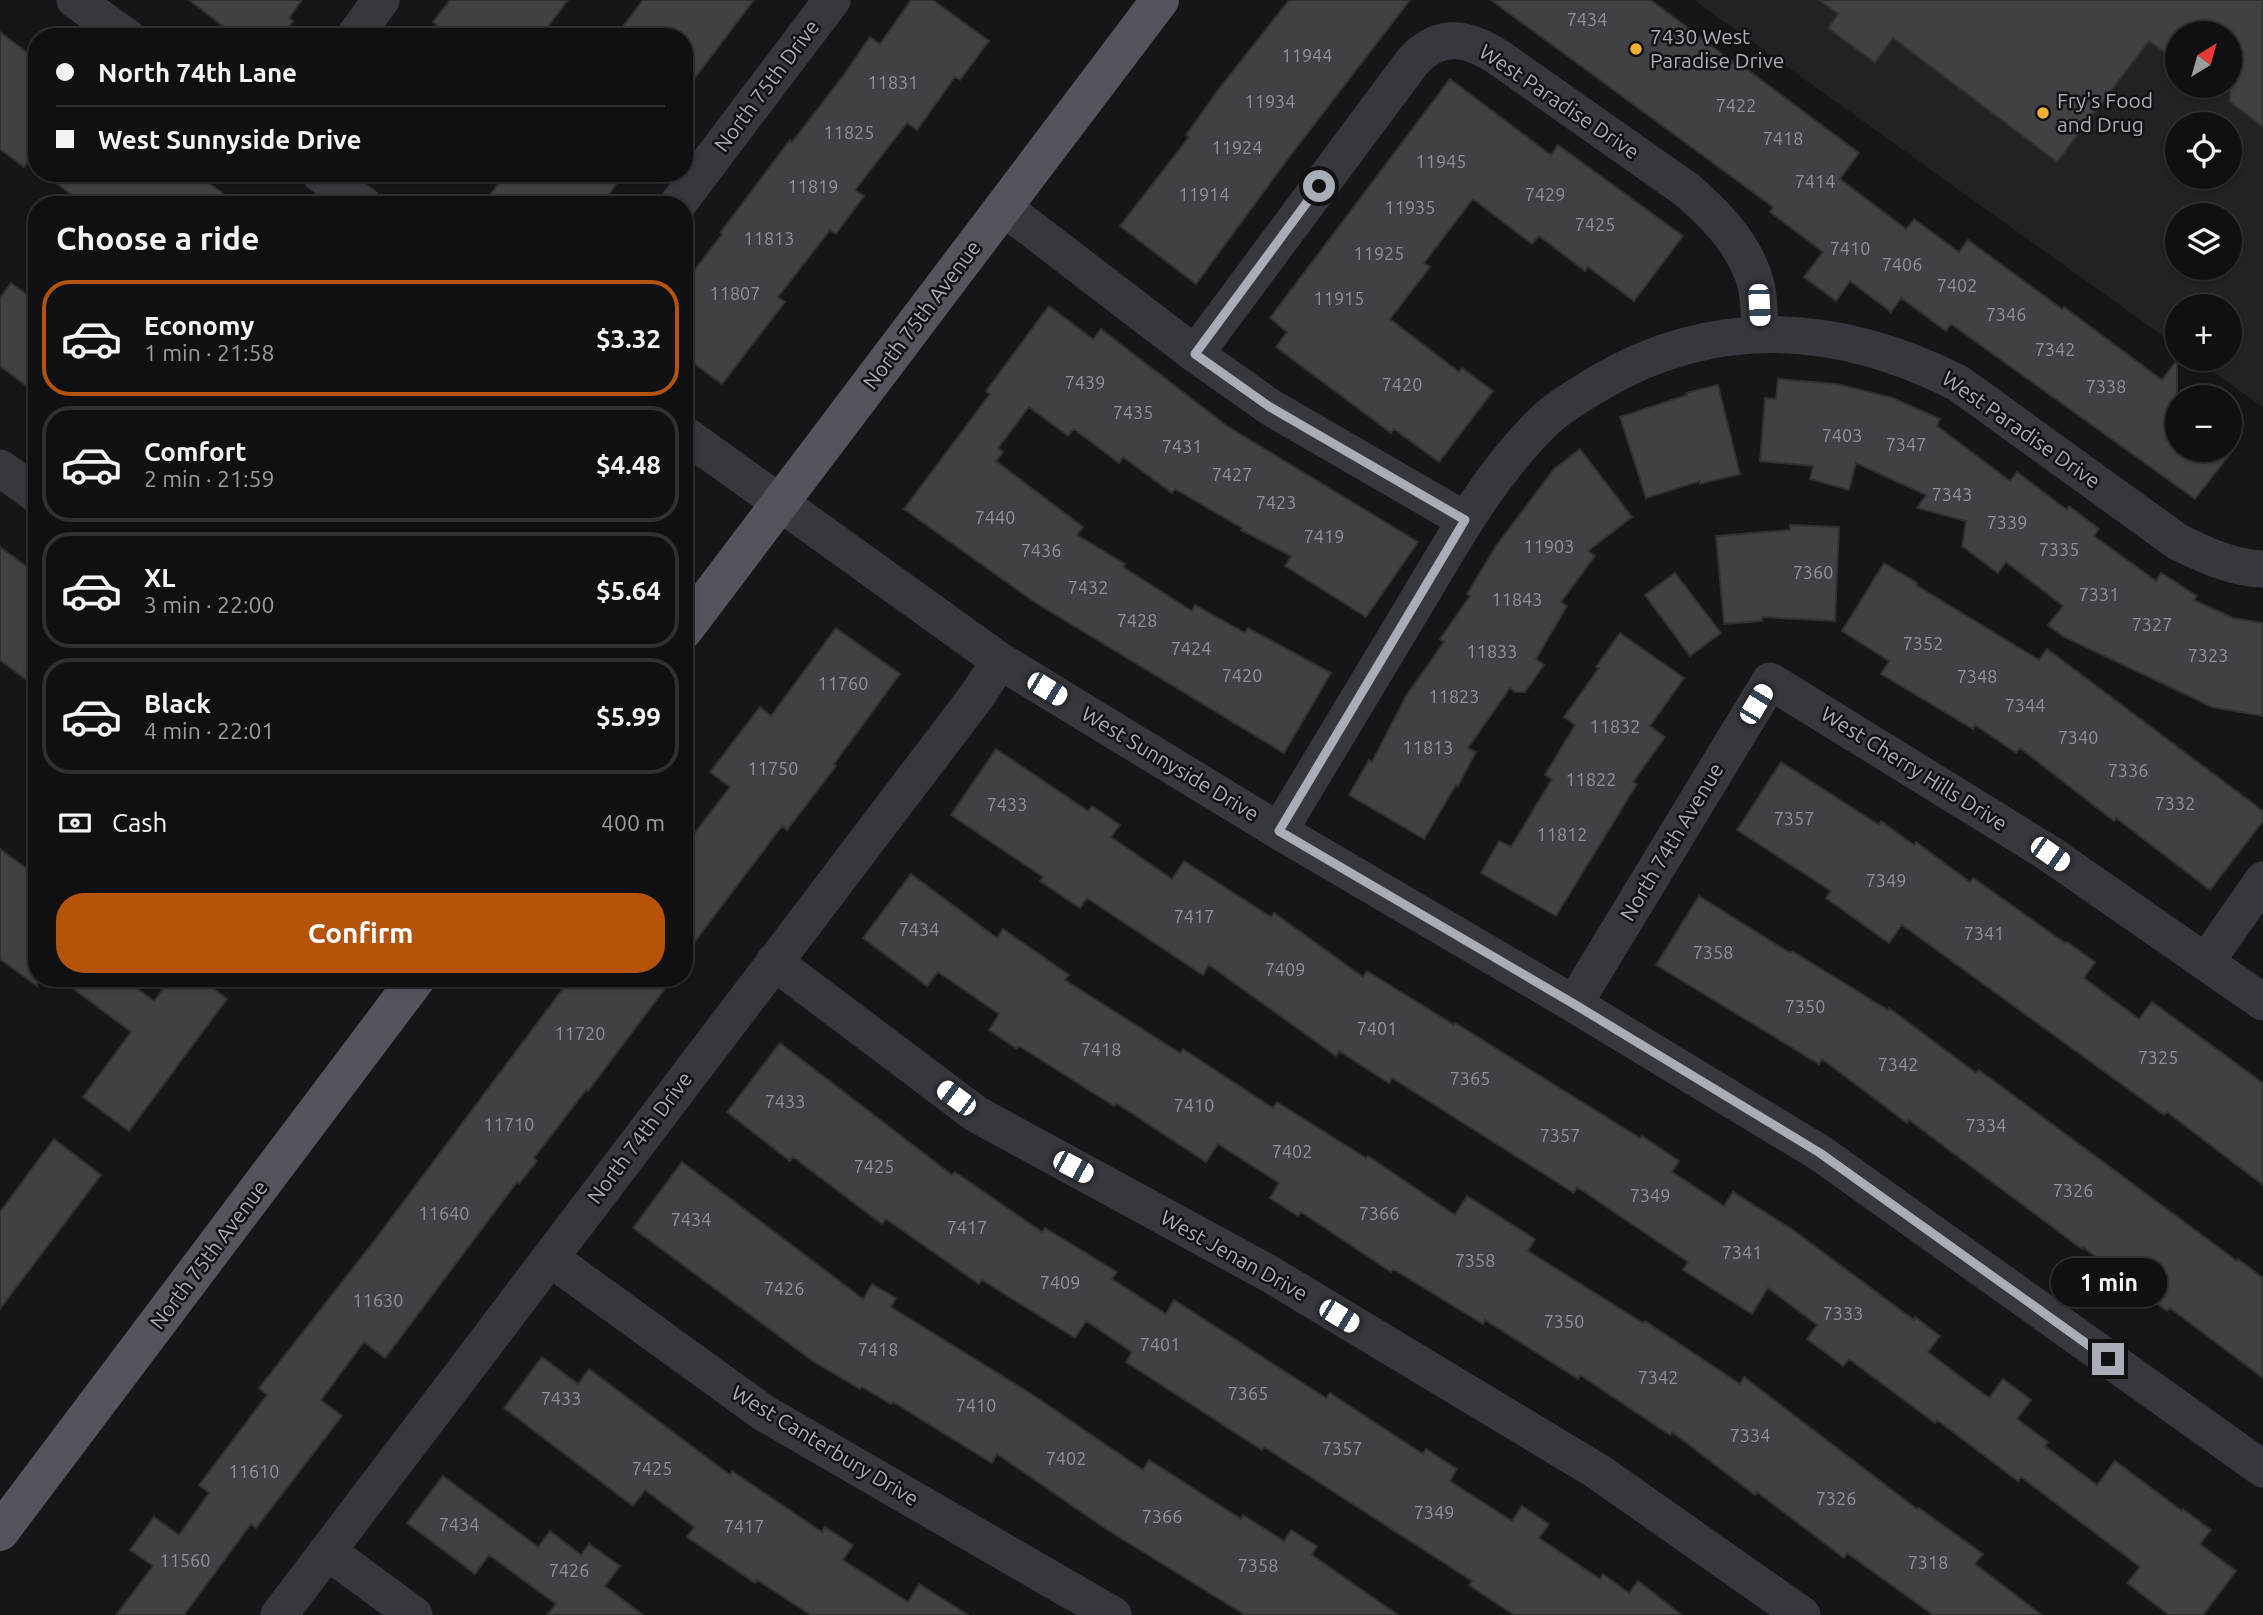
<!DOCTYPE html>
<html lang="en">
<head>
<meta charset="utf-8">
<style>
  :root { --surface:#101012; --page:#19191b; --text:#f1f3f6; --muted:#9c9d9f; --line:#303032; --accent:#b45309 }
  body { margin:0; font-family:Ubuntu,sans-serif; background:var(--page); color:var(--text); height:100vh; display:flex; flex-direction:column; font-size:26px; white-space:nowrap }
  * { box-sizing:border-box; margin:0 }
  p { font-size:23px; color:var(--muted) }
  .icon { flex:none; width:38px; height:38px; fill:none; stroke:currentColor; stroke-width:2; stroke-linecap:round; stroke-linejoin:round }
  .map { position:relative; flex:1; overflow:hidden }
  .details { position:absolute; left:28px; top:196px; width:665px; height:791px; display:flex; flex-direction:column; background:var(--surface); border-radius:28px; box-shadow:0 2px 5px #0004,0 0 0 2px var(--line) }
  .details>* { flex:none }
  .top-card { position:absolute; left:28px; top:28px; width:665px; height:154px; border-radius:28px; box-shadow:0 2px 5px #0004,0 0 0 2px var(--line); display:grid; align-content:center; height:154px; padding:0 28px; background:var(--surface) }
  .needle { width:46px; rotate:37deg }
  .tools { position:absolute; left:2165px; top:21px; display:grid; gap:14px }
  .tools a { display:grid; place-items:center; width:77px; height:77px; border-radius:50%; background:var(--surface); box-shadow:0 2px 5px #0004,0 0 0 2px var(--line); font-size:35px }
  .end { position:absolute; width:32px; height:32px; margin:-16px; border:9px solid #a8adb8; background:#111; box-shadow:0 0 0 4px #111 }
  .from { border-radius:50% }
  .bubble { position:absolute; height:49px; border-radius:24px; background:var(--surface); box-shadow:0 2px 5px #0004,0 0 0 2px var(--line); font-size:23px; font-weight:700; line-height:49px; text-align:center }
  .car { position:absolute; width:21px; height:42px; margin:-21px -10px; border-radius:9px; box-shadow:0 0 5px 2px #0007; background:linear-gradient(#fff 24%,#345 0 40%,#fff 0 76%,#345 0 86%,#fff 0) }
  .top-card b { display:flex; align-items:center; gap:24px; height:66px; font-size:26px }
  .top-card b+b { border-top:2px solid var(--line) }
  .top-card i { width:18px; height:18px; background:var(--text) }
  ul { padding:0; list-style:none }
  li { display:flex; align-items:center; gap:21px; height:116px; margin:0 14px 10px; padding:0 14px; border:4px solid var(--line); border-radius:28px }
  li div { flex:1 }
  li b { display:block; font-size:26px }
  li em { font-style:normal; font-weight:700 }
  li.selected { border-color:var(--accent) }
  li>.icon { width:63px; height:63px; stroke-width:1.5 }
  h2 { padding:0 28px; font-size:32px; line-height:84px }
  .pay { display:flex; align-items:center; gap:18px; height:77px; padding:0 28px; font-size:26px }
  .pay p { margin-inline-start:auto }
  .cta { display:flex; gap:14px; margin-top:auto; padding:14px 28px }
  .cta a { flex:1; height:80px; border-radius:28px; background:var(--accent); color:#fff; font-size:28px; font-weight:700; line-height:80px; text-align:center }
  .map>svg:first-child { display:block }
  .built { fill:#222225; fill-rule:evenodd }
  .building { fill:#404145; stroke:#303034; stroke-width:2 }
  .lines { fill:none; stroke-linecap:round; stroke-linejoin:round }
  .minor { stroke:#37383d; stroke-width:37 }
  .major { stroke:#53555c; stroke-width:38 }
  .route { stroke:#a8adb8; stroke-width:9 }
  .poi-dot { fill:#f2b134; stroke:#111113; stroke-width:2.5 }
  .labels { text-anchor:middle; stroke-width:5; stroke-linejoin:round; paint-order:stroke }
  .number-label { font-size:18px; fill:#8e929b }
  .poi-label { font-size:21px; fill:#a8adb8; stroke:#111113; text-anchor:start }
  .street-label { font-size:21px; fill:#a8adb8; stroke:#111113 }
</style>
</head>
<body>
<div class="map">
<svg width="2263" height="1615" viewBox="0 0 2263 1615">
  <rect width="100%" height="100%" fill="#161618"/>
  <path class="built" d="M1694,0H2263V407L2195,359H2230V306H2177V346ZM2177,33H2230V86H2177ZM2177,124H2230V177H2177ZM2177,215H2230V268H2177Z"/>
  <path class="building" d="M189,0H302L289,18L293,21L281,37H237Z
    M450,0H568L540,37H452L433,22Z
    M643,0H754L684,92V37H615Z
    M911,0H933L989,41L960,80L955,77L917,130L907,123L855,190L864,196L836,234L830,230L778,297L785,302L722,384L684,356V284L722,234L720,233L790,140L792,142L843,76L870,37L880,44Z
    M1289,0H1410L1287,160L1196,284L1120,226L1189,137L1186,135L1218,90Z
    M1491,0H1651L1738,66L1740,64L1859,153L1840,179L1906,229L1914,219L1959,252L1968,240L2062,309L2064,307L2162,380L2177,360V450H2233L2195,499L1951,324L1946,331L1901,298L1891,312L1850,281L1836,301L1804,277L1823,252L1770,212L1773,207Z
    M1819,0H2263V127L2230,102V33H2177V62L2149,41L2057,162L1893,38L1875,63L1828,28L1838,14Z
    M0,32L37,60V150L24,167L0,149Z
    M1450,79L1551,155L1558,145L1683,236L1634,301L1588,267L1585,271L1539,236L1532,244L1473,199L1424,263L1430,267L1390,319L1459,372L1462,368L1493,391L1439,462L1394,429L1391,433L1276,347L1287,332L1270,318Z
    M43,173H196L238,205H85Z
    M506,173H604L617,183L601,205H483Z
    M11,283L37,302V394L0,366V298Z
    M1049,306L1093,339L1101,329L1227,426L1418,542L1366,617L1285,566L1291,556L1241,530L1242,528L1175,489L1172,493L1123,457L1119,463L1074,429L1068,436L1029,407L998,448L1003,452L996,461L1083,527L1077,535L1125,564L1123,567L1192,611L1195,605L1245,633L1248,628L1331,673L1284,753L1036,603L904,509L990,394L986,391Z
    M1778,379L1837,384L1893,398L1940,419L1937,426L2010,481L2017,472L2067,510L2069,506L2099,529L2094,536L2156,581L2161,573L2197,596L2194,600L2233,618L2263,623V716L2212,707L2064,637L2048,625L2063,606L2006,562L1998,573L1962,546L1966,521L1917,508L1926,495L1856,463L1849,490L1810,479L1813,466L1760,461L1765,398L1776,399Z
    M1718,385L1740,474L1700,484V481L1646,498L1620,417L1687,395L1686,393Z
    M1580,449L1632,517L1588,551L1595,556L1561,602L1567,606L1536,659L1544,665L1525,692H1515L1510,688L1468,748L1476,752L1458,786L1456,785L1424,839L1349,795L1369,760L1372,762L1406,696L1444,642L1440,639L1470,596L1467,594L1496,546L1554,469Z
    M1790,525L1839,527L1835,621L1762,617V621L1724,624L1716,536L1790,530Z
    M0,547L37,574V688L0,660Z
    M1884,563L1917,583L1916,585L2039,660L2047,649L2263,811V821L2210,890L2116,818L2114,821L2020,748L2016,753L1975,725L1973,729L1881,674L1889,661L1842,631Z
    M1675,573L1721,633L1690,656L1645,595Z
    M836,628L900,674L834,764L836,766L787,830L782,826L684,956V847L730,787L710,772L760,707L771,716Z
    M1620,633L1684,678L1650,726L1665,737L1633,782L1637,784L1556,916L1481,873L1499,841L1511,847L1552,779L1545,775L1575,725L1564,717L1599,668L1596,667Z
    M996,749L1088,811L1092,806L1120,825L1111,837L1172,879L1184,861L1271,917L1274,913L1363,977L1367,971L1454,1025L1455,1023L1640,1138L1642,1136L1679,1161L1672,1172L1724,1206L1733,1192L1793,1230L1914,1320L1915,1317L1940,1336L1928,1352L1989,1398L2003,1379L2031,1400L2017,1419L2048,1442L2045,1446L2097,1485L2115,1461L2182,1511L2183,1509L2211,1530L2200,1544L2236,1571L2203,1615H2169L2127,1583L2140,1567L2021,1477L2018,1481L1937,1420L1935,1423L1849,1359L1843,1366L1807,1339L1817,1325L1768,1288L1752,1314L1683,1270L1688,1262L1577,1187L1574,1193L1392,1078L1389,1083L1339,1051L1336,1056L1209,965L1203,975L1087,898L1080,908L1040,881L1043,877L951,815Z
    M1781,762L1879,825L1881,821L1914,845L1916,842L1970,882L1973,878L2065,943L2067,942L2095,962L2084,978L2139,1019L2152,1002L2263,1083V1185L2167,1112L2164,1115L1902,925L1889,943L1826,898L1831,891L1737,830Z
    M0,849L37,876V986L0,959Z
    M911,874L997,938L1003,929L1069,975L1065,980L1180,1053L1183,1049L1273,1108L1277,1102L1366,1158L1368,1156L1455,1215L1467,1196L1535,1239L1528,1251L1643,1323L1645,1321L1740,1384L1744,1377L1917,1509L1919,1508L1983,1554L1975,1564L2042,1615H1933L1847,1553L1844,1558L1757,1492L1755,1495L1672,1432L1670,1435L1580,1375L1578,1379L1485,1320L1483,1324L1393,1269L1391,1272L1301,1212L1298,1216L1270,1198L1279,1183L1218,1144L1206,1162L1116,1103L1114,1106L1019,1046L1017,1049L989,1030L999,1014L938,972L927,986L863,938Z
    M1699,896L1790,953L1792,951L1888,1010L1889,1008L1976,1073L1979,1070L2237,1261L2238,1259L2263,1278V1378L2170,1308L2167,1311L2083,1247L2082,1249L1961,1159L1909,1120L1907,1123L1822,1059L1819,1064L1656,965Z
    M59,978H123L154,1001L171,978H200L227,999L129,1131L83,1097L131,1032Z
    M571,978H673L588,1091L586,1090L534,1158L537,1161L519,1184L517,1182L385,1358L364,1342L321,1400L342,1416L256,1528L251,1524L184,1615H116L153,1566L130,1550L154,1517L179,1535L209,1493L199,1485L267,1395L259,1388L371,1245Z
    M780,1043L952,1175L955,1172L1042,1232L1045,1228L1117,1272L1112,1279L1166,1314L1174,1300L1326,1398L1330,1393L1423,1454L1426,1449L1457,1469L1450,1481L1512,1521L1522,1506L1549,1524L1539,1538L1600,1579L1603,1574L1629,1593L1638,1581L1682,1615H1514L1469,1585L1472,1581L1264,1447L1262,1450L1126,1362L1132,1352L1086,1321L1075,1338L982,1280L979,1284L886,1219L882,1224L793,1157L790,1161L727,1112Z
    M54,1139L101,1175L0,1309V1212Z
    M682,1162L863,1299L872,1284L896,1298L891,1307L1033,1395L1143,1470L1149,1460L1241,1519L1243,1515L1284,1541L1291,1530L1317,1546L1312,1555L1398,1615H1245L1106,1529L997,1454L992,1463L893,1402L891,1404L862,1387L860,1389L814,1362L633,1228Z
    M542,1357L578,1384L589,1369L730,1475L732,1471L822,1532L825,1527L853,1545L843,1560L908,1602L919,1584L968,1615H811L757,1580L755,1583L687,1537L694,1527L645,1490L633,1506L504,1408Z
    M443,1476L538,1547L550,1531L581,1555L589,1544L620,1566L605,1586L643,1615H547L556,1604L489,1555L475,1574L407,1523Z"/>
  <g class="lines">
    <path class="minor" d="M75,0L127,37
      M354,37L381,0
      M319,173L364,205
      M677,205L832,0
      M1003,207L1195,354L1270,407L1465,520
      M1195,354L1413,61C1441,32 1466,37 1498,57L1687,190C1712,212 1738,237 1751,270C1760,289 1759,314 1760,334
      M684,434L1000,661L1279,831L1574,1004L1820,1153L2263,1469
      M0,468L37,495
      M1279,831C1324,757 1368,682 1413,608C1452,543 1488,476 1543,422C1559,406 1580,395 1599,383C1716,314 1840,323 1958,383L2178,542C2205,555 2232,568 2263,569
      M774,962L976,1114L1268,1273L1597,1471L1802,1615
      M2206,962L2263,880
      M1574,1004L1770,681L2050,854L2263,1002
      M550,1258L764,1413L1113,1615
      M327,1551L414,1615
      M279,1615L976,697L1000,661"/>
    <path class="major" d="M684,630L1160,0
      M0,1532L417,978"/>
  </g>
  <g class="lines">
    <path class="route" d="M1319,186L1195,354L1270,407L1465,520L1279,831L1574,1004L1820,1153L2108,1359"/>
  </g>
  <g class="poi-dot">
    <circle cx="1636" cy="49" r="7"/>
    <circle cx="2043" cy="113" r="7"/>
  </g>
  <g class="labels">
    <g class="number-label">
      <text x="1587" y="26">7434</text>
      <text x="1307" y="62">11944</text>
      <text x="893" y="89">11831</text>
      <text x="1270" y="108">11934</text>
      <text x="1736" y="112">7422</text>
      <text x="849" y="139">11825</text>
      <text x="1783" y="145">7418</text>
      <text x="1237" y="154">11924</text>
      <text x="1441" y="168">11945</text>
      <text x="1815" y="188">7414</text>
      <text x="813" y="193">11819</text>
      <text x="1204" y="201">11914</text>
      <text x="1545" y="201">7429</text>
      <text x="1410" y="214">11935</text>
      <text x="1595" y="231">7425</text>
      <text x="769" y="245">11813</text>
      <text x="1850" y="255">7410</text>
      <text x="1379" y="260">11925</text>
      <text x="1902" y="271">7406</text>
      <text x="1957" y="292">7402</text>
      <text x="735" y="300">11807</text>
      <text x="1339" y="305">11915</text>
      <text x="2006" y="321">7346</text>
      <text x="2055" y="356">7342</text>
      <text x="1085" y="389">7439</text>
      <text x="1402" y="391">7420</text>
      <text x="2106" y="393">7338</text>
      <text x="1133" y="419">7435</text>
      <text x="1842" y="442">7403</text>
      <text x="1906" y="451">7347</text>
      <text x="1182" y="453">7431</text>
      <text x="1232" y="481">7427</text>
      <text x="1952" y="501">7343</text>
      <text x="1276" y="509">7423</text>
      <text x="995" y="524">7440</text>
      <text x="2007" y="529">7339</text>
      <text x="1324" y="543">7419</text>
      <text x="1549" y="553">11903</text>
      <text x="2059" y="556">7335</text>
      <text x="1041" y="557">7436</text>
      <text x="1813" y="579">7360</text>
      <text x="1088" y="594">7432</text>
      <text x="2099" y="601">7331</text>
      <text x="1517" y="606">11843</text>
      <text x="1137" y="627">7428</text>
      <text x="2152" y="631">7327</text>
      <text x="1923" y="650">7352</text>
      <text x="1191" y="655">7424</text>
      <text x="1492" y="658">11833</text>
      <text x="2208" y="662">7323</text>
      <text x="1242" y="682">7420</text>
      <text x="1977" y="683">7348</text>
      <text x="843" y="690">11760</text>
      <text x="1454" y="703">11823</text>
      <text x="2025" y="712">7344</text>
      <text x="1615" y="733">11832</text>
      <text x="2078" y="744">7340</text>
      <text x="1428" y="754">11813</text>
      <text x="773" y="775">11750</text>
      <text x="2128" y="777">7336</text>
      <text x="1591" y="786">11822</text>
      <text x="2175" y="810">7332</text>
      <text x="1007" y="811">7433</text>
      <text x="1794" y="825">7357</text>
      <text x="1562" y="841">11812</text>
      <text x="1886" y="887">7349</text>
      <text x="1194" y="923">7417</text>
      <text x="919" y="936">7434</text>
      <text x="1984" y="940">7341</text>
      <text x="1713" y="959">7358</text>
      <text x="1285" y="976">7409</text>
      <text x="1805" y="1013">7350</text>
      <text x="1377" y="1035">7401</text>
      <text x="580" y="1040">11720</text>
      <text x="1101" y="1056">7418</text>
      <text x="2158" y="1064">7325</text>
      <text x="1898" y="1071">7342</text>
      <text x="1470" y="1085">7365</text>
      <text x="785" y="1108">7433</text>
      <text x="1194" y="1112">7410</text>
      <text x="509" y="1131">11710</text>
      <text x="1986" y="1132">7334</text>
      <text x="1560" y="1142">7357</text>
      <text x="1292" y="1158">7402</text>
      <text x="874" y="1173">7425</text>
      <text x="2073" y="1197">7326</text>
      <text x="1650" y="1202">7349</text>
      <text x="444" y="1220">11640</text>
      <text x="1379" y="1220">7366</text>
      <text x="691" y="1226">7434</text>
      <text x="967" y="1234">7417</text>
      <text x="1742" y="1259">7341</text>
      <text x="1475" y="1267">7358</text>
      <text x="1060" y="1289">7409</text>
      <text x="784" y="1295">7426</text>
      <text x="378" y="1307">11630</text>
      <text x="1843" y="1320">7333</text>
      <text x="1564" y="1328">7350</text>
      <text x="1160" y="1351">7401</text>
      <text x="878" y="1356">7418</text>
      <text x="1658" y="1384">7342</text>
      <text x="1248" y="1400">7365</text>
      <text x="561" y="1405">7433</text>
      <text x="976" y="1412">7410</text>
      <text x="1750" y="1442">7334</text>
      <text x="1342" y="1455">7357</text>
      <text x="1066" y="1465">7402</text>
      <text x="652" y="1475">7425</text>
      <text x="254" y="1478">11610</text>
      <text x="1836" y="1505">7326</text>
      <text x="1434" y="1519">7349</text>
      <text x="1162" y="1523">7366</text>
      <text x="459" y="1531">7434</text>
      <text x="744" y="1533">7417</text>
      <text x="185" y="1567">11560</text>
      <text x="1928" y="1569">7318</text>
      <text x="1258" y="1572">7358</text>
      <text x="569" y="1577">7426</text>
    </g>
    <g class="poi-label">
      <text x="1650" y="44">7430 West<tspan x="1650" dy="24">Paradise Drive</tspan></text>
      <text x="2057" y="108">Fry's Food<tspan x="2057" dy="24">and Drug</tspan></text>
    </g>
    <g class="street-label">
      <text transform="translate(767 86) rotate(-53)" y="7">North 75th Drive</text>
      <text transform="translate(1559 102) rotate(34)" y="7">West Paradise Drive</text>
      <text transform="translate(922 315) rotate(-53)" y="7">North 75th Avenue</text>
      <text transform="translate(2021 430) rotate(35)" y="7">West Paradise Drive</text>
      <text transform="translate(1170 764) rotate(31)" y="7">West Sunnyside Drive</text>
      <text transform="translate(1914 769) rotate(32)" y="7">West Cherry Hills Drive</text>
      <text transform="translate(1672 842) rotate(-59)" y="7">North 74th Avenue</text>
      <text transform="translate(640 1138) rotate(-53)" y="7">North 74th Drive</text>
      <text transform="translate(209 1255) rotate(-53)" y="7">North 75th Avenue</text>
      <text transform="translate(1234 1256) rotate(29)" y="7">West Jenan Drive</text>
      <text transform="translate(825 1446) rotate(31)" y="7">West Canterbury Drive</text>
    </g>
  </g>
</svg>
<div class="tools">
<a><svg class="needle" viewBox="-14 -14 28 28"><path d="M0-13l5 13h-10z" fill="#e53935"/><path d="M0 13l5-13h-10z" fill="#9c9d9f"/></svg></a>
<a><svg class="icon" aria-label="locate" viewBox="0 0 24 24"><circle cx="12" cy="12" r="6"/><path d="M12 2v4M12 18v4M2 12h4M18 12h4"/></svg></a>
<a><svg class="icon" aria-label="layers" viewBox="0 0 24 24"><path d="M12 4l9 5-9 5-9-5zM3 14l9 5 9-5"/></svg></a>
<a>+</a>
<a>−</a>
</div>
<i class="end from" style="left:1319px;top:186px"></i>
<i class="end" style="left:2108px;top:1359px"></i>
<div class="bubble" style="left:2051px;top:1258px;width:116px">1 min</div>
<i class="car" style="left:1759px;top:305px;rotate:177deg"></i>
<i class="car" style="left:1047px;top:689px;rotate:121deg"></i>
<i class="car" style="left:1756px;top:704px;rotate:31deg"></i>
<i class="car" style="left:2050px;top:854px;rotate:125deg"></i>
<i class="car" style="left:956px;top:1098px;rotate:307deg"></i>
<i class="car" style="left:1073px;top:1167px;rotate:118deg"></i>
<i class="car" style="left:1339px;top:1316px;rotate:121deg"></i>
<div class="top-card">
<b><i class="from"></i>North 74th Lane</b>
<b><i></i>West Sunnyside Drive</b>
</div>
<section class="details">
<h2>Choose a ride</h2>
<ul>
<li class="selected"><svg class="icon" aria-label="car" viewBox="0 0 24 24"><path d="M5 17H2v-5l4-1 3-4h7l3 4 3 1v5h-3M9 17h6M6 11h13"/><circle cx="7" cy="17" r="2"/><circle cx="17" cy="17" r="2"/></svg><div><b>Economy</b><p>1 min · 21:58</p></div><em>$3.32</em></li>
<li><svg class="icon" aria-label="car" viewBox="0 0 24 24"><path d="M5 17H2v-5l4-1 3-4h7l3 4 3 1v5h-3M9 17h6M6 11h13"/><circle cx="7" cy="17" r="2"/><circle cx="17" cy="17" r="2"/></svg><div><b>Comfort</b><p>2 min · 21:59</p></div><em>$4.48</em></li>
<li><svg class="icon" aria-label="car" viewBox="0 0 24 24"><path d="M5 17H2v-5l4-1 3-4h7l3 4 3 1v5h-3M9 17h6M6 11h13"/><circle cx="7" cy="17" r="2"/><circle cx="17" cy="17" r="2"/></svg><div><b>XL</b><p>3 min · 22:00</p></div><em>$5.64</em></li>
<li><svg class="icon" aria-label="car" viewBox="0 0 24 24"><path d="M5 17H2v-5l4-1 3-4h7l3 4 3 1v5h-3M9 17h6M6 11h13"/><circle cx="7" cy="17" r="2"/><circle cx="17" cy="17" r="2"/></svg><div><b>Black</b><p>4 min · 22:01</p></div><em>$5.99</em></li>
</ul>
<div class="pay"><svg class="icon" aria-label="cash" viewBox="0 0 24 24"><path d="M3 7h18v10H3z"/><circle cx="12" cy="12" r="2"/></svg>Cash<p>400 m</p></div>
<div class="cta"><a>Confirm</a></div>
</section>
</div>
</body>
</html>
